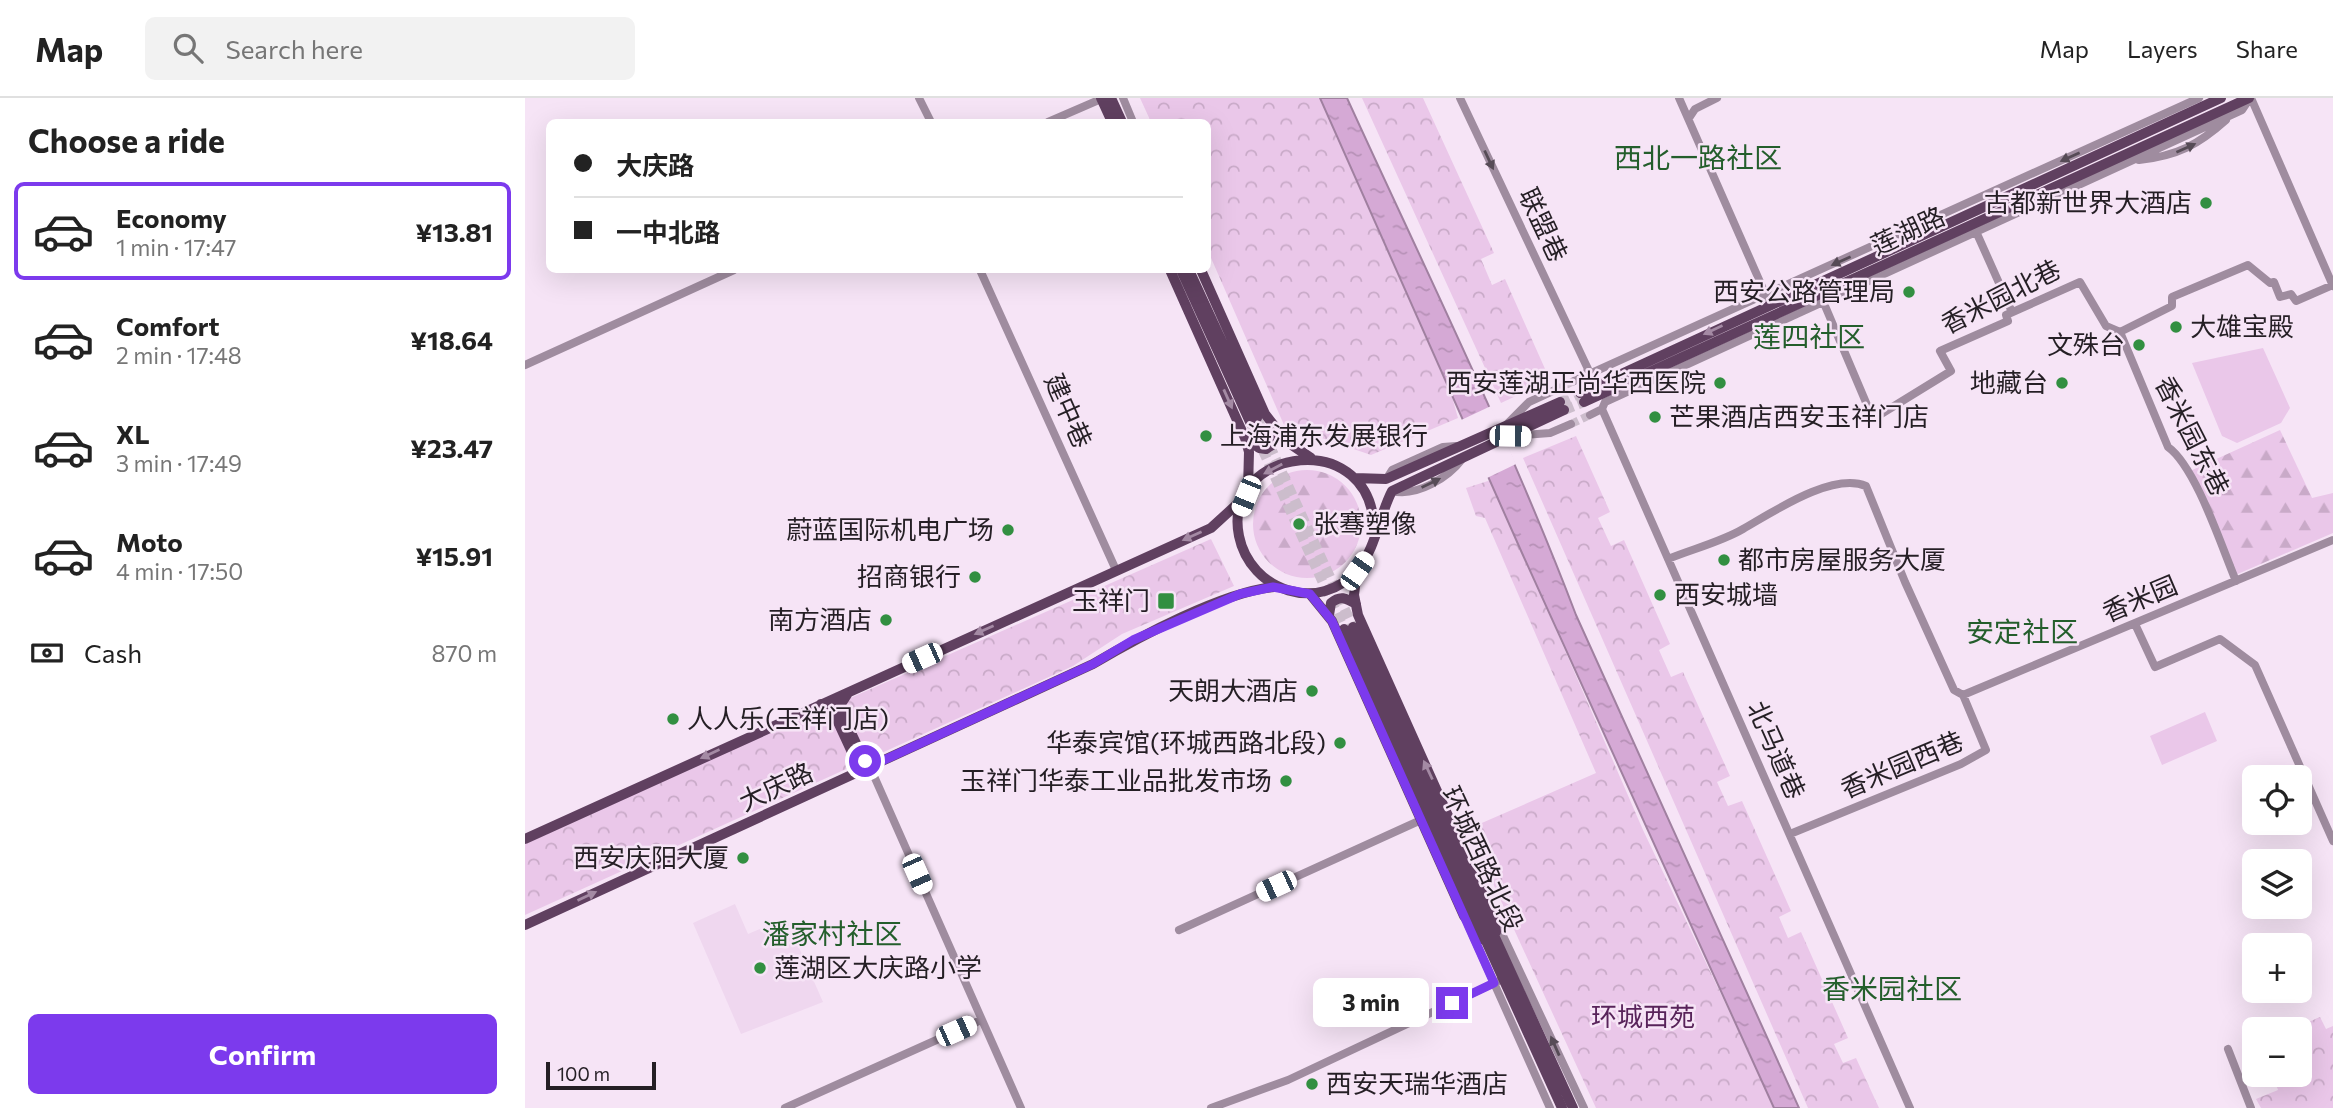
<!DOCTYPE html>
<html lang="en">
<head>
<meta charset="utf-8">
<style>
  :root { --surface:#fff; --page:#f2f2f2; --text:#222; --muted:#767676; --line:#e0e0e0; --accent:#7c3aed }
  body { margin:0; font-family:Commissioner,"Noto Sans SC",sans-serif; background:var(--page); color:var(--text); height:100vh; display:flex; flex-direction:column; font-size:26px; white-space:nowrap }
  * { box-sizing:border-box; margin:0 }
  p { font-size:23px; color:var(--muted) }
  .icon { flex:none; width:38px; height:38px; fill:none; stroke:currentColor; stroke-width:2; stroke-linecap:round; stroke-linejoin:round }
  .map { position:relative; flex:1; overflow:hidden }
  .panel { display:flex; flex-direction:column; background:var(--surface); width:525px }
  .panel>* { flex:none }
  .top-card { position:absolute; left:21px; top:21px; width:665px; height:154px; border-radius:10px; box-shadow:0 7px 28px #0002; display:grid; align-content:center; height:154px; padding:0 28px; background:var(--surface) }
  .tools { position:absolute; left:1717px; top:667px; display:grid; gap:14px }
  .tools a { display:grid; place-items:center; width:70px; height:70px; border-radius:10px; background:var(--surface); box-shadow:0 7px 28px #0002; font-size:35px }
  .scale { position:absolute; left:21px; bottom:18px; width:110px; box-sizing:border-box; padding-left:7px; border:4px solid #251f25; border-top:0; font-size:19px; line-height:24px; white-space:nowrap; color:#251f25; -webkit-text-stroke:5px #f6e4f6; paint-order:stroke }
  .end { position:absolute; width:32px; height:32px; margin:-16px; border:9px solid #7c3aed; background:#fff; box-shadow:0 0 0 4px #fff }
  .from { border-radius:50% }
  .bubble { position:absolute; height:49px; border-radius:10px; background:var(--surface); box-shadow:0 7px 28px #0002; font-size:23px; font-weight:700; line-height:49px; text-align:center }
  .car { position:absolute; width:21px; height:42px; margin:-21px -10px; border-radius:9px; box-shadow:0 0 5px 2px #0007; background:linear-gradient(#fff 24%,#345 0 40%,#fff 0 76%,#345 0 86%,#fff 0) }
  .top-card b { display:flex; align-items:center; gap:24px; height:66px; font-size:26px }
  .top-card b+b { border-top:2px solid var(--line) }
  .top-card i { width:18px; height:18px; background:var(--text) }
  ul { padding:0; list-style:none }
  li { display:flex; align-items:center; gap:21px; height:98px; margin:0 14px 10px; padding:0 14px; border:4px solid transparent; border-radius:10px }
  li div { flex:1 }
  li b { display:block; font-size:26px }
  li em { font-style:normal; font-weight:700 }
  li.current { border-color:var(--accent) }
  li>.icon { width:63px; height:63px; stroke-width:1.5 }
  h2 { padding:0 28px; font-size:32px; line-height:84px }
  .pay { display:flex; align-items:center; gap:18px; height:77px; padding:0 28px; font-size:26px }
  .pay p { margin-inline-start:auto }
  .button { display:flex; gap:14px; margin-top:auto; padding:14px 28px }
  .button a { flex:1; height:80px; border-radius:10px; background:var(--accent); color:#fff; font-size:28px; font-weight:700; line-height:80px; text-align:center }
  header { display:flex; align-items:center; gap:42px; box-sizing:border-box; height:98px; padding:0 35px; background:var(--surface); border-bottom:2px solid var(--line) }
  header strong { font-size:33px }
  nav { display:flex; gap:38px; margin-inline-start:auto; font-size:24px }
  .search { width:490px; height:63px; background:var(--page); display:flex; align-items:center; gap:18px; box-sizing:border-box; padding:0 24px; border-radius:10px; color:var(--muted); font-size:26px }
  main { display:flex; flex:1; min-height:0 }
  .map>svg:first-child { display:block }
  .built { fill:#efd7ef }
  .forest { fill:url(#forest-firs) }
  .park { fill:url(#park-crowns) }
  .garden { fill:#eac7e9 }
  .water { fill:url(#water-ripples); stroke:#a080a0; stroke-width:2 }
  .pier { fill:#f6e4f6 }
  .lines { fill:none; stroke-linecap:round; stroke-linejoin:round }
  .minor-tunnel { stroke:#ccbdcc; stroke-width:8; stroke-dasharray:8 4; stroke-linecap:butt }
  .major-tunnel { stroke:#ccbdcc; stroke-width:10; stroke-dasharray:10 5; stroke-linecap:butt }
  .minor { stroke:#9f8c9f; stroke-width:8 }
  .major { stroke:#604060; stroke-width:10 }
  .oneway { fill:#564b56 }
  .oneway2 { fill:#a48aa4 }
  .route { stroke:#7c3aed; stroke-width:9 }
  .poi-dot { fill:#328f41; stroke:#f6e4f6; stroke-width:2.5 }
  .labels { text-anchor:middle; stroke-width:5; stroke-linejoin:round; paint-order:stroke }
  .poi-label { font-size:26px; fill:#251f25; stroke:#f6e4f6; text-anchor:end }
  .street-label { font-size:26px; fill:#251f25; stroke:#f6e4f6 }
  .park-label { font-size:26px; fill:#58235a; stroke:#f6e4f6 }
  .neighbourhood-label { font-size:28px; fill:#245e2c; stroke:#f6e4f6 }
</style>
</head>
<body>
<header>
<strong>Map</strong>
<div class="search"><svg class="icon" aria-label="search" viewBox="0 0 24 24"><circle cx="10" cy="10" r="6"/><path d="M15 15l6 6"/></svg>Search here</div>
<nav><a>Map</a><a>Layers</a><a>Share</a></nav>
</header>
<main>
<section class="panel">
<h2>Choose a ride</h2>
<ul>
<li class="current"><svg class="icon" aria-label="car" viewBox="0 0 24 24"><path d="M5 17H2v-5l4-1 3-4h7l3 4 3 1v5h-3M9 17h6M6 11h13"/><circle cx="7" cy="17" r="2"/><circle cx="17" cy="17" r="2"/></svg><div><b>Economy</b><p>1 min · 17:47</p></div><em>¥13.81</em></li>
<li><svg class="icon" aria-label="car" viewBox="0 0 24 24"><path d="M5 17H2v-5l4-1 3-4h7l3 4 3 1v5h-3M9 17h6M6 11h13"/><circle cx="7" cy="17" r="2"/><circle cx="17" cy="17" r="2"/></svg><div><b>Comfort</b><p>2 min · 17:48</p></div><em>¥18.64</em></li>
<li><svg class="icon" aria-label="car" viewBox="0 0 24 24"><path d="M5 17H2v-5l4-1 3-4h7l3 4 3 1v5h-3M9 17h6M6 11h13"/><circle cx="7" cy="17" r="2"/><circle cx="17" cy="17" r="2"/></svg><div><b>XL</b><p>3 min · 17:49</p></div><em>¥23.47</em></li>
<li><svg class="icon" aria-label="car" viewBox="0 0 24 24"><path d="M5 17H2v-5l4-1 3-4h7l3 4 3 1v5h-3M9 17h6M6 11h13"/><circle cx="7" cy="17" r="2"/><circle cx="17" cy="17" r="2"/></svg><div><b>Moto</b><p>4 min · 17:50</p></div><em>¥15.91</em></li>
</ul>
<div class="pay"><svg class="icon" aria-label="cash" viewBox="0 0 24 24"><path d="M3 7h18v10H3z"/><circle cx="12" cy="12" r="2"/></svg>Cash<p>870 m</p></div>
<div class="button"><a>Confirm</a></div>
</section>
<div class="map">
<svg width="1808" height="1010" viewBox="0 0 1808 1010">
  <defs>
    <pattern id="forest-firs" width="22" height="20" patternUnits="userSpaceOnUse" patternTransform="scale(1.75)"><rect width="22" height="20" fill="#eac7e9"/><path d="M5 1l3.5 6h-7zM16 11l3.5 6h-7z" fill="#c9aac8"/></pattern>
    <pattern id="park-crowns" width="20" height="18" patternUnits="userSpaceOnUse" patternTransform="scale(1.75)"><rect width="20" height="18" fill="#eac7e9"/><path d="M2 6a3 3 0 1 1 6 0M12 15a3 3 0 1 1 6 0" fill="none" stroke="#c9aac8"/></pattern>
    <pattern id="water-ripples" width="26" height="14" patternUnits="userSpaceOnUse" patternTransform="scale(1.75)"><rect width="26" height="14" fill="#d5a9d5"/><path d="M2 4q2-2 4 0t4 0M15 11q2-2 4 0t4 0" fill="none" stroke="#b791b7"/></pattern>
  </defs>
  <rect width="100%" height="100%" fill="#f6e4f6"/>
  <path class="built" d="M210,806L223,836L261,820L298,904L216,936L168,825Z"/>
  <path class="forest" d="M1755,332L1787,400L1808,395V435L1708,478L1665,373Z
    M728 426a54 54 0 1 1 108 0a54 54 0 1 1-108 0Z"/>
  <path class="park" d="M615,0H795L927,299L933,320L846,357L759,327L683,153L682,24H626Z
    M837,0H898L969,155L956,161L967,187L980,181L1025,282L976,305Z
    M1051,338L1085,414L1073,420L1086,448L1099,442L1145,546L1134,552L1146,579L1158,574L1205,678L1192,684L1203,708L1217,703L1266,813L1254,819L1263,840L1276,834L1323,940L1309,946L1318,965L1331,960L1354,1010H1283L998,360Z
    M966,382L1118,732L1250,1010H1071L943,731L1071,675L960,420L951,418L941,390Z
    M686,441L709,488L597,536L548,568L0,817V746L300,609L314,605Z
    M1795,919L1801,931L1808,928V1010H1736L1731,1001L1753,992L1748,977L1774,976L1777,927Z"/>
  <path class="garden" d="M1738,250L1765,310L1756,325L1712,345L1697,338L1667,265Z
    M1680,614L1692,643L1637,667L1625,638Z"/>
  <path class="water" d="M795,0H822C900,171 984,341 1051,517L1274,1010H1249L997,455Z"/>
  <path class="pier" d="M966,308L991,366L960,381L934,323Z"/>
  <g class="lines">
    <path class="minor-tunnel" d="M1030,292L1049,283
      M1046,326L1065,317"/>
    <path class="major-tunnel" d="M1035,304L1055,295
      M1039,312L1059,304
      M732,320L828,529
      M725,324L819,531"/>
    <path class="minor" d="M394,0L406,24
      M598,0L608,24
      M935,0L1063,271L1060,278L1049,283
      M1154,0L1243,202
      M1726,0L1808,188
      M1164,20L1170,11L1192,0
      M523,24L576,1
      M1614,62C1652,58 1673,47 1701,22
      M1449,129L1487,214
      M455,172L591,472
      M1295,196L1348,321L1426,273L1415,253L1483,223L1481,217L1555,184L1581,228L1595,234L1643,349C1671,369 1697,450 1711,483
      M1595,234L1647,208V199L1723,167L1745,185L1749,184L1755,199L1766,196L1771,203L1808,187
      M0,267L209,172
      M1060,278L1674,0
      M1077,311L1385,1010
      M1065,317L1077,311L1080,304L1717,12L1725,0
      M982,326L1004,304L1030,292
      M985,338L1025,335L1046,326
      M862,380L867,372L918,349L931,348
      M867,393C892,399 923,380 938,360
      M1143,461C1167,451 1196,444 1218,431C1248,414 1307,374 1341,388L1380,484L1429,592L1438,597L1461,652L1436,666L1265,736
      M1610,526L1630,569L1695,541L1730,567L1808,743
      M1438,597L1808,442
      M345,669L496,1010
      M971,823L1059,1010
      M943,827L1025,1010
      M654,832L896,722
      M1703,951L1726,1010
      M260,1010L456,922
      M686,1010L763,982L980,880"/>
    <path class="major" d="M576,0L587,24
      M586,0L597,24
      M645,172L720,340L724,354L723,391
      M656,172L725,324
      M664,172L732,320
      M676,172L740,316L761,343L786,360
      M1055,295L1696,0
      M1059,304L1724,0
      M721,341L734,350L741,351L747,347L751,330
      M830,380L861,381L1035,304
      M849,435C851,327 696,348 714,438C725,493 795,517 833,471C851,450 854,418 867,393L1039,312
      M832,473L829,497L833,517L968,818L971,834
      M785,496L807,523L939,818L957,841
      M804,517L806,505C815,497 821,500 831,506
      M828,529L1048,1010
      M819,531L1037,1010
      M323,595L314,609L337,658L346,668
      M296,606L306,609L332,665L333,674
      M0,741L686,430L721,398
      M0,827L568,566C614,539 697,494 749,489"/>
  </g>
  <defs><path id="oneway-solid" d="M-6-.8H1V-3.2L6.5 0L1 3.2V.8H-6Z" transform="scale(1.75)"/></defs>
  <g class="oneway">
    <use href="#oneway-solid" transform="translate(1661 50) rotate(-24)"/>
    <use href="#oneway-solid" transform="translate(1545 59) rotate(156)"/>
    <use href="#oneway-solid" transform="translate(964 62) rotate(65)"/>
    <use href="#oneway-solid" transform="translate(1316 163) rotate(156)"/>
    <use href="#oneway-solid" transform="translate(906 385) rotate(-26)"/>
    <use href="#oneway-solid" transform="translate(1030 948) rotate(-114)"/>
  </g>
  <g class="oneway2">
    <use href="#oneway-solid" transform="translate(1188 232) rotate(155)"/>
    <use href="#oneway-solid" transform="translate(703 301) rotate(66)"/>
    <use href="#oneway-solid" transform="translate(748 371) rotate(152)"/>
    <use href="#oneway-solid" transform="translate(667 438) rotate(156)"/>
    <use href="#oneway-solid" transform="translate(459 532) rotate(156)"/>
    <use href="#oneway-solid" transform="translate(185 656) rotate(155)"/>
    <use href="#oneway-solid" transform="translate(903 672) rotate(-115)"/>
    <use href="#oneway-solid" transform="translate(62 798) rotate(-25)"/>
  </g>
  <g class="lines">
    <path class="route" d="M340,663L346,668L568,566L608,542L715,496L748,489L785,496L807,523L969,885L927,905"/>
  </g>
  <g class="poi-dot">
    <circle cx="1681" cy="105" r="7"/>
    <circle cx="1384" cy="194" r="7"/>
    <circle cx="1651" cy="229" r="7"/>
    <circle cx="1614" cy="247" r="7"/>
    <circle cx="1195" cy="285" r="7"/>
    <circle cx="1537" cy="285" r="7"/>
    <circle cx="1130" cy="319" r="7"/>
    <circle cx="681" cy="338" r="7"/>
    <circle cx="774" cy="426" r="7"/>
    <circle cx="483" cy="432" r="7"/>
    <circle cx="1199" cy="462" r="7"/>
    <circle cx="450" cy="479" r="7"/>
    <circle cx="1135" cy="497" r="7"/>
    <rect x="632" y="494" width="18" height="18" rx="3.5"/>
    <circle cx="361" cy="522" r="7"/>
    <circle cx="787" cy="593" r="7"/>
    <circle cx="148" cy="621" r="7"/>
    <circle cx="815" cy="645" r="7"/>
    <circle cx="761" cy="683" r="7"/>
    <circle cx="218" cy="760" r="7"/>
    <circle cx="235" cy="870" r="7"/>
    <circle cx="787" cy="986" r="7"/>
  </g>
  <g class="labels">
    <g class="poi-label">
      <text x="1667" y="114">古都新世界大酒店</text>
      <text x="1370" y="203">西安公路管理局</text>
      <text x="1665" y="238" text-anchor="start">大雄宝殿</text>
      <text x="1600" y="256">文殊台</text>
      <text x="1181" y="294">西安莲湖正尚华西医院</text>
      <text x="1523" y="294">地藏台</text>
      <text x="1144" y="328" text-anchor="start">芒果酒店西安玉祥门店</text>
      <text x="695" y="347" text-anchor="start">上海浦东发展银行</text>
      <text x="788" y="435" text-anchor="start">张骞塑像</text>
      <text x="469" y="441">蔚蓝国际机电广场</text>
      <text x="1213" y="471" text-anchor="start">都市房屋服务大厦</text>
      <text x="436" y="488">招商银行</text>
      <text x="1149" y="506" text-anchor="start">西安城墙</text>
      <text x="625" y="512">玉祥门</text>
      <text x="347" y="531">南方酒店</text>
      <text x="773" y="602">天朗大酒店</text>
      <text x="162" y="630" text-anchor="start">人人乐(玉祥门店)</text>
      <text x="801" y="654">华泰宾馆(环城西路北段)</text>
      <text x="747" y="692">玉祥门华泰工业品批发市场</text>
      <text x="204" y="769">西安庆阳大厦</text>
      <text x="249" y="879" text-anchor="start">莲湖区大庆路小学</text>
      <text x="801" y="995" text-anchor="start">西安天瑞华酒店</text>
    </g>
    <g class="street-label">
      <text transform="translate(1018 127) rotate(65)" y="9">联盟巷</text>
      <text transform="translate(1383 133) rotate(-25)" y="9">莲湖路</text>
      <text transform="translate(1476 199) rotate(-27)" y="9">香米园北巷</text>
      <text transform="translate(543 313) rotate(66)" y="9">建中巷</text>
      <text transform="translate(1667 338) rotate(63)" y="9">香米园东巷</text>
      <text transform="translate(1615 501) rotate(-23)" y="9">香米园</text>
      <text transform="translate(1251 652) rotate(66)" y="9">北马道巷</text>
      <text transform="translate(1377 667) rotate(-23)" y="9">香米园西巷</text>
      <text transform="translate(251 689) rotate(-25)" y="9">大庆路</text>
      <text transform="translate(957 761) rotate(65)" y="9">环城西路北段</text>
    </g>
    <g class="park-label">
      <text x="1118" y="928">环城西苑</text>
    </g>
    <g class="neighbourhood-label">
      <text x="1173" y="70">西北一路社区</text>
      <text x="1284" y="249">莲四社区</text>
      <text x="1497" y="544">安定社区</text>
      <text x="307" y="846">潘家村社区</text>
      <text x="1367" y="901">香米园社区</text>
    </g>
  </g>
</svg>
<div class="tools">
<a><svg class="icon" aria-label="locate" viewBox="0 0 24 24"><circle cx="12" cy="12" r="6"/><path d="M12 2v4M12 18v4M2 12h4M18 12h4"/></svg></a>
<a><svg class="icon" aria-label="layers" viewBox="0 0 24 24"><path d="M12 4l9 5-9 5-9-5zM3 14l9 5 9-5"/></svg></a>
<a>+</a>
<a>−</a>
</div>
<div class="scale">100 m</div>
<i class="end from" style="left:340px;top:663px"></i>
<i class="end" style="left:927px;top:905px"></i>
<div class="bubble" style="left:788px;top:880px;width:116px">3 min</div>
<i class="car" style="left:985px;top:338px;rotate:91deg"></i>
<i class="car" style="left:721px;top:398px;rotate:202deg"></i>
<i class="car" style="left:832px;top:473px;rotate:35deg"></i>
<i class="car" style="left:397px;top:560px;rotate:246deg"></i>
<i class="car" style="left:392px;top:776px;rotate:156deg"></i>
<i class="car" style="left:751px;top:788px;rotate:245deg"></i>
<i class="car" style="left:431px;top:933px;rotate:66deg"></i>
<div class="top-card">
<b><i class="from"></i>大庆路</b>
<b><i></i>一中北路</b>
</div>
</div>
</main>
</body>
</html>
